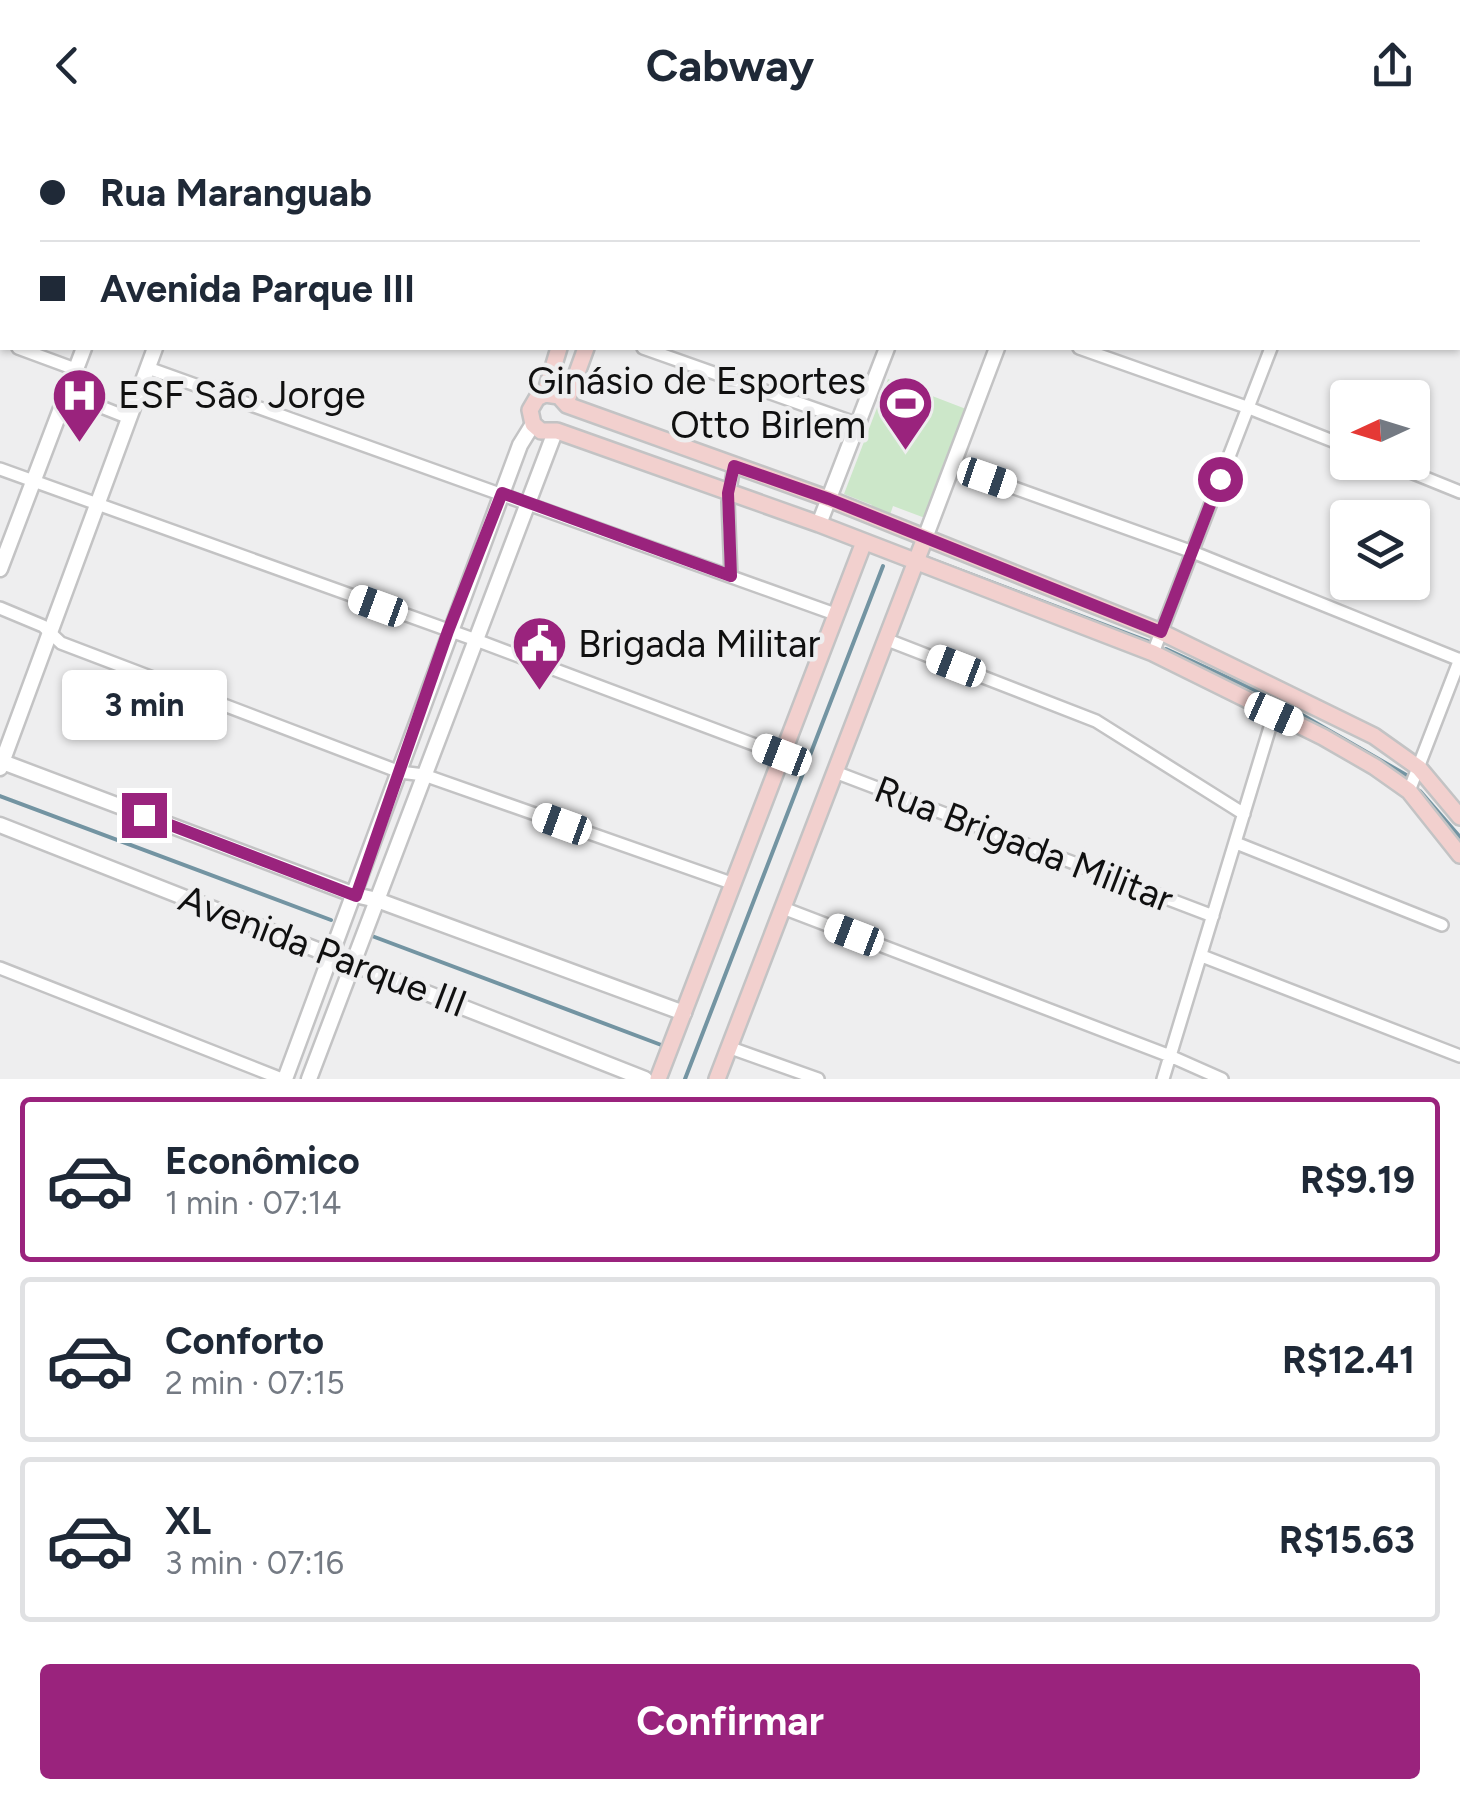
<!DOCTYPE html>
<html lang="pt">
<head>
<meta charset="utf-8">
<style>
  :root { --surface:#fff; --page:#f6f6f7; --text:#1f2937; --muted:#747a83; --line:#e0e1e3; --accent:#9a237d }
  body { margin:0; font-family:Figtree,sans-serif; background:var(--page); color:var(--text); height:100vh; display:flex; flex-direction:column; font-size:38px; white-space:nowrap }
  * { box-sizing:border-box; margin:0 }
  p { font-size:32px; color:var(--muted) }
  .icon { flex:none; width:55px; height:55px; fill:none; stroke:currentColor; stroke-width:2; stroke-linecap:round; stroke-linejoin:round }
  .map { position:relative; height:949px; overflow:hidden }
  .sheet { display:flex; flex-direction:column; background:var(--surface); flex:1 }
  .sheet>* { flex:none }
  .hud { position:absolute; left:0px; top:0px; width:1460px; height:220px; box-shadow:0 2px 8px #0004; display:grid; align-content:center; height:220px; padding:0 40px; background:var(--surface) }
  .needle { width:65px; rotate:266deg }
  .controls { position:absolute; left:1330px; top:250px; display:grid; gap:20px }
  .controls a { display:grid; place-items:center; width:100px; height:100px; border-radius:10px; background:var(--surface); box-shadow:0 2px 8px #0004; font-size:50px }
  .end { position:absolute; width:45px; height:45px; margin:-22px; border:12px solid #9a237d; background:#fff; box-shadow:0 0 0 5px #fff }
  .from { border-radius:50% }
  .bubble { position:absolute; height:70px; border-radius:10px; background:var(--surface); box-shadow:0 2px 8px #0004; font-size:32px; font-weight:700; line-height:70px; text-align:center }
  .car { position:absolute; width:30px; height:60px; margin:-30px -15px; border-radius:12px; box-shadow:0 0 8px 2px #0007; background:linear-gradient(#fff 24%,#345 0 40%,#fff 0 76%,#345 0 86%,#fff 0) }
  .hud b { display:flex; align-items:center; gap:35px; height:95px; font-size:38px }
  .hud b+b { border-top:2px solid var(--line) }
  .hud i { width:25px; height:25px; background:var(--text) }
  ul { padding:18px 0 0; list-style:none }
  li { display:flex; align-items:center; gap:30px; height:165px; margin:0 20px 15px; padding:0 20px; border:5px solid var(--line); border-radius:10px }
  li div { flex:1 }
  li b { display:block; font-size:38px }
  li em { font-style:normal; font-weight:700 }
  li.current { border-color:var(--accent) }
  li>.icon { width:90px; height:90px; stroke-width:1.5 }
  .button { display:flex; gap:20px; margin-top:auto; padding:20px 40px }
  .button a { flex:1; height:115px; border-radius:10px; background:var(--accent); color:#fff; font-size:40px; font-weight:700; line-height:115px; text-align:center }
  header { display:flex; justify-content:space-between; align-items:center; height:130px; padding:0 40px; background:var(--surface); font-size:45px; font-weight:700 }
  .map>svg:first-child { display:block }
  .green { fill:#cce7c9 }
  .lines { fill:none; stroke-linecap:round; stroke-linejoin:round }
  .stream { stroke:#7394a2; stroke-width:4 }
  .minor-casing { stroke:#c3c3c4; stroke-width:16 }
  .tertiary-casing { stroke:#c3c3c4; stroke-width:19 }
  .secondary-casing { stroke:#c3c3c4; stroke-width:20 }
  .minor { stroke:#fff; stroke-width:11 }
  .tertiary { stroke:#fff; stroke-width:14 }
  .secondary { stroke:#f2d0ce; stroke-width:15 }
  .route { stroke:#9a237d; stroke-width:12 }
  .labels { text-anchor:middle; stroke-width:9; stroke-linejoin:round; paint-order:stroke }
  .poi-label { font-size:38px; fill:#101010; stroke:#eeeeef; text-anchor:start }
  .street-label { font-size:38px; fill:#101010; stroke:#eeeeef }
</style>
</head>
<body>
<header><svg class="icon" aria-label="back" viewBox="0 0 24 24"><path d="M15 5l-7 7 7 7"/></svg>Cabway<svg class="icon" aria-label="share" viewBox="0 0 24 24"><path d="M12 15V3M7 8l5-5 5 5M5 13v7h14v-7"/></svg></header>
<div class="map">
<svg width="1460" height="949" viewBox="0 0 1460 949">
  <rect width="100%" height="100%" fill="#eeeeef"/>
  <path class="green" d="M888,249L966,279L925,388L893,376L889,388L871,381L872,375L844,364Z"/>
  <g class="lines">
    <path class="stream" d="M928,428L1150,512
      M1166,519L1278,571L1408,646
      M1420,661L1460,707
      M0,666L331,790
      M372,806L664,916
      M685,949L883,436"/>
    <defs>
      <path id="minor" d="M515,0L521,2
        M1351,2L1352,0
        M0,70L2,71
        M0,210L2,211
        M18,218L75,239
        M643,218L858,294
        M1079,218L1249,278L1348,317
        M148,238L835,484
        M66,263L129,288
        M1386,332L1460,362
        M953,336L1190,421L1460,530
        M0,339L476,510L782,625
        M731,446L728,372L734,336
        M0,478L43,496L61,513L400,642L424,645L734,754
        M885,509L1096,591L1244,684
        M1153,523L1271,218
        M835,642L1213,786
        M1409,661L1460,529
        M1236,713L1442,795
        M783,778L1170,926L1222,949
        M1202,826L1460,926
        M0,838L282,949
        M728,917L818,949
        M1163,949L1274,584"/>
      <path id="tertiary" d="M165,2L166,0
        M237,2L238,0
        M969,2L970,0
        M1078,2L1079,0
        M819,394L887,218
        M925,408L997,218
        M0,439L84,218
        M0,631L355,765L377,770L684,883
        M0,638L155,218
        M0,695L645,949
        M285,949L520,315L533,294
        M309,949L555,302"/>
      <path id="secondary" d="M953,0L960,2
        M1020,0L1027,2
        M639,2L640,0
        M668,2L669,0
        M1458,164L1460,165
        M1458,191L1460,192
        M559,218L545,264L537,268L530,280L533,294L541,301H557L819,394L1153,523L1323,607L1375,637L1409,661L1460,725
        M545,264L559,266L567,275L829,369L1161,502L1374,606L1419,638L1460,687
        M566,273L586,218
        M658,949L864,412
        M717,949L925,408"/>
    </defs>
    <use href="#minor" class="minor-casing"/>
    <use href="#tertiary" class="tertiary-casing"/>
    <use href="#secondary" class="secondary-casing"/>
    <use href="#minor" class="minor"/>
    <use href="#tertiary" class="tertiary"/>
    <use href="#secondary" class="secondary"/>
  </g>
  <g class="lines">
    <path class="route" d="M144,685L356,766L448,501L502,363L731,446L728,363L734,336L829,369L1161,502L1220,349"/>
  </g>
  <defs>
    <symbol id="hospital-pin" viewBox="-11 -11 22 30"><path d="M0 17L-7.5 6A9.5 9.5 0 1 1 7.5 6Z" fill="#9a237d" stroke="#eeeeef"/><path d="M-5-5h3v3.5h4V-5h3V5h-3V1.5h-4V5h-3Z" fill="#fff"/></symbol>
    <symbol id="stadium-pin" viewBox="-11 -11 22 30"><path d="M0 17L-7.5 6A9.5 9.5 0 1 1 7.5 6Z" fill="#9a237d" stroke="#eeeeef"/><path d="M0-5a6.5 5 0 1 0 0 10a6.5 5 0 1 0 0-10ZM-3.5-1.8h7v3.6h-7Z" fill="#fff"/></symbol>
    <symbol id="civic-pin" viewBox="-11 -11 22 30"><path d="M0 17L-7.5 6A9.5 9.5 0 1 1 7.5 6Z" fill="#9a237d" stroke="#eeeeef"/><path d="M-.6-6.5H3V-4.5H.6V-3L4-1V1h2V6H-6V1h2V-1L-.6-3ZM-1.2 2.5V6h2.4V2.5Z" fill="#fff"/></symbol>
  </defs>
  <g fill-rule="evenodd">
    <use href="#hospital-pin" x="48" y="234" width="63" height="86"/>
    <use href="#stadium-pin" x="874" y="242" width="63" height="86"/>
    <use href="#civic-pin" x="508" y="482" width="63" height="86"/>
  </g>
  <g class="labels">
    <g class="poi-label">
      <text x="866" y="264" text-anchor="end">Ginásio de Esportes<tspan x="866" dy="44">Otto Birlem</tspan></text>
      <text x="118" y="278">ESF São Jorge</text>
      <text x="578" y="527">Brigada Militar</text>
    </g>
    <g class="street-label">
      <text transform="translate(1024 714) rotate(21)" y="13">Rua Brigada Militar</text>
      <text transform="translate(323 821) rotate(21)" y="13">Avenida Parque III</text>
    </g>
  </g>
</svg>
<div class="controls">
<a><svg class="needle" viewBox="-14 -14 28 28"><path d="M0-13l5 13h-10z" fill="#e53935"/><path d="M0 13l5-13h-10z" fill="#747a83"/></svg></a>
<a><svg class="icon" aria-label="layers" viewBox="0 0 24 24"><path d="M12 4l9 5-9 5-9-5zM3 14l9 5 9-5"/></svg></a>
</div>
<i class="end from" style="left:1220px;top:349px"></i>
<i class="end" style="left:144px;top:685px"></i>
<div class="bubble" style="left:62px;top:540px;width:165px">3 min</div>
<i class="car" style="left:987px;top:348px;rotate:109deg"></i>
<i class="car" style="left:378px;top:476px;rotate:290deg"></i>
<i class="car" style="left:956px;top:536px;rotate:291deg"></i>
<i class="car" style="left:1274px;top:584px;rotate:114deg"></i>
<i class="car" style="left:782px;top:625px;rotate:291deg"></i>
<i class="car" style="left:562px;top:694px;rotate:290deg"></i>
<i class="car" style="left:854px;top:805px;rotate:291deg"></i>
<div class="hud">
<b><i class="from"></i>Rua Maranguab</b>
<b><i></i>Avenida Parque III</b>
</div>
</div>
<section class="sheet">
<ul>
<li class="current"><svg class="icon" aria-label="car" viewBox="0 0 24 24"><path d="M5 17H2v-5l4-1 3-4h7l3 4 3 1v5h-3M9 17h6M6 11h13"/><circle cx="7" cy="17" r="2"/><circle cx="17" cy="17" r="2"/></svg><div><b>Econômico</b><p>1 min · 07:14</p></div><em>R$9.19</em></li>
<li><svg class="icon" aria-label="car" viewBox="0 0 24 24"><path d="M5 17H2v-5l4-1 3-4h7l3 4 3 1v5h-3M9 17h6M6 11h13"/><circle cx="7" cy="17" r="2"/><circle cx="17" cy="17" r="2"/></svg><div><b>Conforto</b><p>2 min · 07:15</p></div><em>R$12.41</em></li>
<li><svg class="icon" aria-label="car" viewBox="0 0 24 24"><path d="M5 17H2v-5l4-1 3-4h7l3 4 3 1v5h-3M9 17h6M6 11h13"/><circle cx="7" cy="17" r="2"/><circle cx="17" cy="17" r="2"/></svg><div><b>XL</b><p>3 min · 07:16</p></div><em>R$15.63</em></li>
</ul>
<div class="button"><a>Confirmar</a></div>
</section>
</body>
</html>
